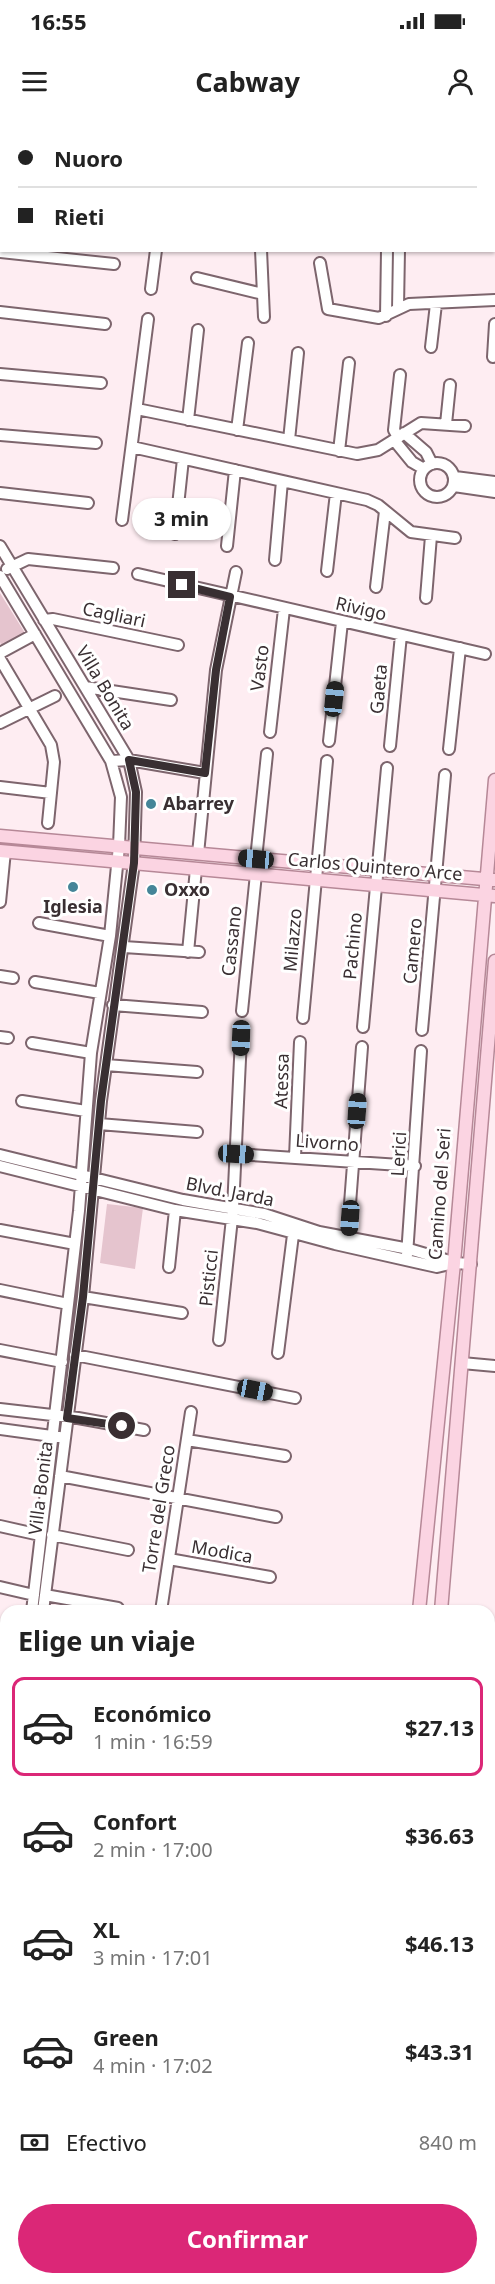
<!DOCTYPE html>
<html lang="es">
<head>
<meta charset="utf-8">
<style>
  :root { --surface:#fff; --page:#f6f6f6; --text:#222; --muted:#767676; --line:#e0e0e0; --accent:#db2777 }
  body { margin:0; font-family:"Noto Sans",sans-serif; background:var(--page); color:var(--text); height:100vh; display:flex; flex-direction:column; font-size:22px; white-space:nowrap }
  * { box-sizing:border-box; margin:0 }
  p { font-size:20px; color:var(--muted) }
  .icon { flex:none; width:33px; height:33px; fill:none; stroke:currentColor; stroke-width:2; stroke-linecap:round; stroke-linejoin:round }
  .map { position:relative; flex:1; overflow:hidden }
  .panel { position:absolute; left:0px; top:1485px; width:495px; height:680px; display:flex; flex-direction:column; background:var(--surface); border-radius:18px 18px 0 0; box-shadow:0 2px 4px #0004 }
  .panel>* { flex:none }
  .hud { position:absolute; left:0px; top:0px; width:495px; height:132px; box-shadow:0 2px 4px #0004; display:grid; align-content:center; height:132px; padding:0 18px; background:var(--surface) }
  .end { position:absolute; width:27px; height:27px; margin:-14px; border:8px solid #392f32; background:#fff; box-shadow:0 0 0 3px #fff }
  .from { border-radius:50% }
  .bubble { position:absolute; height:42px; border-radius:21px; background:var(--surface); box-shadow:0 2px 4px #0004; font-size:20px; font-weight:700; line-height:42px; text-align:center }
  .car { position:absolute; width:18px; height:36px; margin:-18px -9px; border-radius:8px; box-shadow:0 0 4px 2px #0007; background:linear-gradient(#222 24%,#8ab4d8 0 40%,#222 0 76%,#8ab4d8 0 86%,#222 0) }
  .hud b { display:flex; align-items:center; gap:21px; height:57px; font-size:22px }
  .hud b+b { border-top:2px solid var(--line) }
  .hud i { width:15px; height:15px; background:var(--text) }
  ul { padding:0; list-style:none }
  li { display:flex; align-items:center; gap:18px; height:99px; margin:0 12px 9px; padding:0 6px; border:3px solid transparent; border-radius:12px }
  li div { flex:1 }
  li b { display:block; font-size:22px }
  li em { font-style:normal; font-weight:700 }
  li.current { border-color:var(--accent) }
  li>.icon { width:54px; height:54px; stroke-width:1.5 }
  h2 { padding:0 18px; font-size:27px; line-height:72px }
  .pay { display:flex; align-items:center; gap:15px; height:66px; padding:0 18px; font-size:22px }
  .pay p { margin-inline-start:auto }
  .action { display:flex; gap:12px; margin-top:auto; padding:12px 18px }
  .action a { flex:1; height:69px; border-radius:36px; background:var(--accent); color:#fff; font-size:24px; font-weight:700; line-height:69px; text-align:center }
  .status { display:flex; justify-content:space-between; align-items:center; height:42px; padding:0 30px; background:var(--surface); direction:ltr }
  .status svg { height:16px; fill:currentColor }
  header { display:flex; justify-content:space-between; align-items:center; height:78px; padding:0 18px; background:var(--surface); font-size:27px; font-weight:700 }
  .map>svg:first-child { display:block }
  .green { fill:#e5c4ce }
  .lines { fill:none; stroke-linecap:round; stroke-linejoin:round }
  .minor-casing { stroke:#7d656d; stroke-width:14 }
  .major-casing { stroke:#b68897; stroke-width:15 }
  .minor { stroke:#fff; stroke-width:10 }
  .major { stroke:#fbd4e2; stroke-width:12 }
  .route { stroke:#392f32; stroke-width:8 }
  .poi-dot { fill:#458598; stroke:#fff; stroke-width:2 }
  .labels { text-anchor:middle; stroke-width:6; stroke-linejoin:round; paint-order:stroke }
  .street-label { font-size:18px; fill:#392f32; stroke:#fff }
  .poi-label { font-size:18px; font-weight:bold; fill:#392f32; stroke:#fff; text-anchor:start }
</style>
</head>
<body>
<div class="status"><b>16:55</b><svg viewBox="0 0 49 12"><path d="M0 12V9h3v3zM5 12V6h3v6zM10 12V3h3v9zM15 12V0h3v12zM26 1h20v11H26zM47 4h2v5h-2z"/></svg></div>
<header><svg class="icon" aria-label="menu" viewBox="0 0 24 24"><path d="M4 6h16M4 12h16M4 18h16"/></svg>Cabway<svg class="icon" aria-label="person" viewBox="0 0 24 24"><circle cx="12" cy="8" r="4"/><path d="M4 21q1-7 8-7t8 7"/></svg></header>
<div class="map">
<svg width="495" height="2164" viewBox="0 0 495 2164">
  <rect width="100%" height="100%" fill="#feedf2"/>
  <path class="green" d="M0,473L25,513L1,525L0,522Z
    M107,1084L143,1088L135,1149L100,1143Z"/>
  <g class="lines">
    <defs>
      <path id="minor" d="M142,0V2
        M200,0V2
        M257,0V2
        M391,1L401,0
        M8,2V0
        M380,2V0
        M0,15L2,14
        M494,58H495
        M0,81L2,65
        M494,119H495
        M261,130L264,197
        M0,132L114,144
        M320,143L328,189L379,198L409,184L495,180
        M197,158L263,174
        M151,169L156,130
        M398,188L399,130
        M0,192L105,204
        M386,196L387,130
        M431,227L436,184
        M493,237L495,204
        M0,254L101,263
        M137,289L357,334L378,330L421,303L465,306
        M188,300L198,210
        M446,304L450,265
        M237,310L248,223
        M404,313L426,332L432,344
        M0,315L96,323
        M398,317L394,310L400,255
        M289,320L298,233
        M394,320L412,342L424,349
        M132,327L367,380L378,385L411,412L455,418
        M339,331L349,243
        M420 360a17 17 0 1 1 34 0a17 17 0 1 1-34 0Z
        M455,357L495,362
        M454,366L495,372
        M0,373L88,383
        M122,400L148,199
        M175,414L183,339
        M0,426L129,640L136,672L134,743L101,981L83,1177L43,1491
        M227,426L235,350
        M275,440L282,361
        M7,449L28,439L113,448
        M327,451L336,373
        M138,454L485,534
        M0,456L111,641L121,677L119,726L110,816L91,933L79,1091L32,1491
        M376,467L385,391
        M426,478L431,416
        M44,500L53,499L178,525
        M0,533L35,514
        M0,539L51,625L54,642L48,703
        M85,567L171,580
        M0,603L55,576
        M270,612L284,489
        M329,621L342,502
        M390,626L401,515
        M449,629L460,528
        M111,641L129,640L205,653
        M0,667L51,673
        M198,734L216,550L236,452
        M256,739L267,634
        M0,782L5,731
        M39,803L110,816
        M124,827L199,832
        M188,832L196,749
        M0,856L13,858
        M35,862L100,873
        M113,885L202,892
        M242,891L256,754
        M303,898L327,641
        M363,907L387,648
        M422,910L445,655
        M0,917L8,918
        M32,923L91,933
        M106,945L197,952
        M22,981L86,991
        M99,1004L197,1012
        M236,1034L415,1046
        M0,1035L183,1080L264,1094L319,1112L409,1129L453,1142
        M295,1037L300,922
        M0,1046L175,1090L257,1103L335,1124L437,1147L454,1143L471,1144
        M0,1110L75,1124
        M347,1123L362,927
        M407,1135L421,931
        M169,1147L175,1090
        M0,1170L68,1184
        M83,1177L182,1193
        M219,1220L233,1089L241,918
        M0,1230L62,1242
        M278,1233L294,1107
        M75,1235L295,1278
        M462,1243L495,1246
        M0,1289L78,1298L144,1310
        M0,1309L59,1317
        M187,1320L285,1336
        M60,1356L276,1397
        M0,1406L40,1415
        M52,1415L128,1430
        M169,1439L270,1457
        M0,1467L34,1475
        M45,1475L118,1488
        M161,1491L191,1292
        M0,1525L6,1527
        M489,1528L495,1529
        M489,1617L495,1618
        M0,1641L6,1637
        M0,1656L6,1660
        M6,1691L3,1713L6,1722
        M0,1742L6,1738
        M1,1842L6,1805
        M489,1928H495"/>
      <path id="major" d="M0,716L495,760
        M0,731L495,776
        M419,1491L454,1143L495,660
        M441,1491L495,841
        M361,2164V2158
        M384,2164V2158"/>
    </defs>
    <use href="#minor" class="minor-casing"/>
    <use href="#major" class="major-casing"/>
    <use href="#minor" class="minor"/>
    <use href="#major" class="major"/>
  </g>
  <g class="lines">
    <path class="route" d="M122,1306L67,1298L83,1177L101,981L134,743L136,672L129,640L205,653L216,550L230,477L182,465"/>
  </g>
  <g class="poi-dot">
    <circle cx="151" cy="684" r="6"/>
    <circle cx="73" cy="767" r="6"/>
    <circle cx="152" cy="770" r="6"/>
  </g>
  <g class="labels">
    <g class="street-label">
      <text transform="translate(361 489) rotate(13)" y="6">Rivigo</text>
      <text transform="translate(114 495) rotate(12)" y="6">Cagliari</text>
      <text transform="translate(260 548) rotate(-83)" y="6">Vasto</text>
      <text transform="translate(105 568) rotate(59)" y="6">Villa Bonita</text>
      <text transform="translate(379 569) rotate(-85)" y="6">Gaeta</text>
      <text transform="translate(375 747) rotate(5)" y="6">Carlos Quintero Arce</text>
      <text transform="translate(293 820) rotate(-85)" y="6">Milazzo</text>
      <text transform="translate(232 821) rotate(-84)" y="6">Cassano</text>
      <text transform="translate(353 826) rotate(-85)" y="6">Pachino</text>
      <text transform="translate(413 831) rotate(-85)" y="6">Camero</text>
      <text transform="translate(282 961) rotate(-88)" y="6">Atessa</text>
      <text transform="translate(327 1023) rotate(4)" y="6">Livorno</text>
      <text transform="translate(399 1034) rotate(-87)" y="6">Lerici</text>
      <text transform="translate(230 1072) rotate(11)" y="6">Blvd. Jarda</text>
      <text transform="translate(440 1074) rotate(-86)" y="6">Camino del Seri</text>
      <text transform="translate(209 1158) rotate(-84)" y="6">Pisticci</text>
      <text transform="translate(41 1368) rotate(-83)" y="6">Villa Bonita</text>
      <text transform="translate(159 1389) rotate(-81)" y="6">Torre del Greco</text>
      <text transform="translate(222 1432) rotate(10)" y="6">Modica</text>
    </g>
    <g class="poi-label">
      <text x="163" y="690">Abarrey</text>
      <text x="164" y="776">Oxxo</text>
      <text x="73" y="793" text-anchor="middle">Iglesia</text>
    </g>
  </g>
</svg>
<i class="end from" style="left:122px;top:1306px"></i>
<i class="end" style="left:182px;top:465px"></i>
<div class="bubble" style="left:132px;top:378px;width:99px">3 min</div>
<i class="car" style="left:334px;top:579px;rotate:6deg"></i>
<i class="car" style="left:256px;top:739px;rotate:275deg"></i>
<i class="car" style="left:241px;top:918px;rotate:182deg"></i>
<i class="car" style="left:357px;top:991px;rotate:4deg"></i>
<i class="car" style="left:236px;top:1034px;rotate:93deg"></i>
<i class="car" style="left:350px;top:1098px;rotate:184deg"></i>
<i class="car" style="left:255px;top:1270px;rotate:101deg"></i>
<div class="hud">
<b><i class="from"></i>Nuoro</b>
<b><i></i>Rieti</b>
</div>
<section class="panel">
<h2>Elige un viaje</h2>
<ul>
<li class="current"><svg class="icon" aria-label="car" viewBox="0 0 24 24"><path d="M5 17H2v-5l4-1 3-4h7l3 4 3 1v5h-3M9 17h6M6 11h13"/><circle cx="7" cy="17" r="2"/><circle cx="17" cy="17" r="2"/></svg><div><b>Económico</b><p>1 min · 16:59</p></div><em>$27.13</em></li>
<li><svg class="icon" aria-label="car" viewBox="0 0 24 24"><path d="M5 17H2v-5l4-1 3-4h7l3 4 3 1v5h-3M9 17h6M6 11h13"/><circle cx="7" cy="17" r="2"/><circle cx="17" cy="17" r="2"/></svg><div><b>Confort</b><p>2 min · 17:00</p></div><em>$36.63</em></li>
<li><svg class="icon" aria-label="car" viewBox="0 0 24 24"><path d="M5 17H2v-5l4-1 3-4h7l3 4 3 1v5h-3M9 17h6M6 11h13"/><circle cx="7" cy="17" r="2"/><circle cx="17" cy="17" r="2"/></svg><div><b>XL</b><p>3 min · 17:01</p></div><em>$46.13</em></li>
<li><svg class="icon" aria-label="car" viewBox="0 0 24 24"><path d="M5 17H2v-5l4-1 3-4h7l3 4 3 1v5h-3M9 17h6M6 11h13"/><circle cx="7" cy="17" r="2"/><circle cx="17" cy="17" r="2"/></svg><div><b>Green</b><p>4 min · 17:02</p></div><em>$43.31</em></li>
</ul>
<div class="pay"><svg class="icon" aria-label="cash" viewBox="0 0 24 24"><path d="M3 7h18v10H3z"/><circle cx="12" cy="12" r="2"/></svg>Efectivo<p>840 m</p></div>
<div class="action"><a>Confirmar</a></div>
</section>
</div>
</body>
</html>
